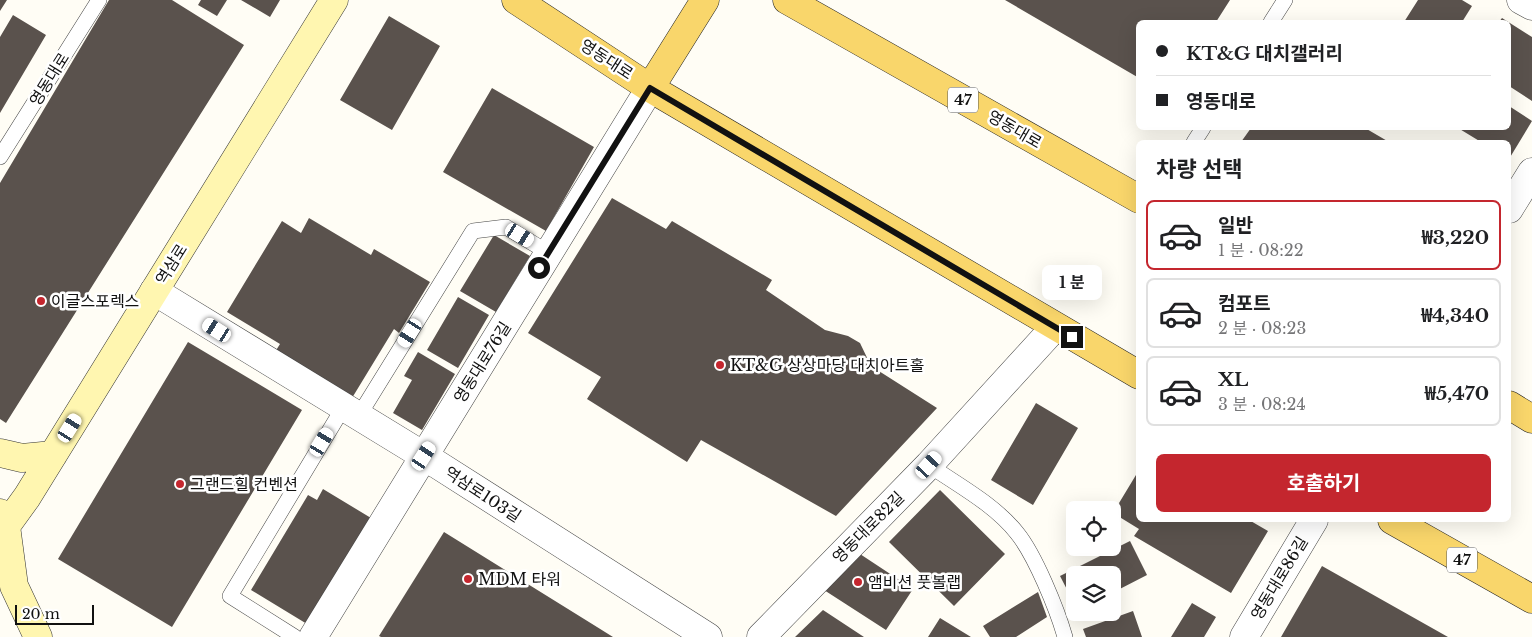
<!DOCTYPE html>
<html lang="ko">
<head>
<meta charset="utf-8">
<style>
  :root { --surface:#fff; --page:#f2f2f2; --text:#202124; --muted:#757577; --line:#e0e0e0; --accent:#c4262e }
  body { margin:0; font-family:"Libre Baskerville","Noto Sans KR",serif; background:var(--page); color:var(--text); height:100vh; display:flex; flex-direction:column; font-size:19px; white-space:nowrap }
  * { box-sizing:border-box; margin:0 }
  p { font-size:16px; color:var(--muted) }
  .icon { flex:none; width:28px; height:28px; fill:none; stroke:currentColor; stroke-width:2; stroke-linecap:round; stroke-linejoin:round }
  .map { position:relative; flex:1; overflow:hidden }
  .side { position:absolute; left:1136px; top:140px; width:375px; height:382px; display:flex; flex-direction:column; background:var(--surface); border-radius:8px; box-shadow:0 5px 20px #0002 }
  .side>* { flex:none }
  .guide { position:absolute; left:1136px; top:20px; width:375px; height:110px; border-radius:8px; box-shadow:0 5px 20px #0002; display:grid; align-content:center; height:110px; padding:0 20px; background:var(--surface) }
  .controls { position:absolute; left:1066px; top:501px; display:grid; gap:10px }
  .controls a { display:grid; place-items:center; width:55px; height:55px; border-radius:8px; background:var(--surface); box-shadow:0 5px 20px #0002; font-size:25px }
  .scale { position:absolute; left:15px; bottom:12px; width:79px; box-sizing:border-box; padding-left:5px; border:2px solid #111; border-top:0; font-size:14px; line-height:18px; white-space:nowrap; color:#111; -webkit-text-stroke:4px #fff; paint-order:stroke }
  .end { position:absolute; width:22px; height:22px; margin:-11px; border:6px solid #111; background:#fff; box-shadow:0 0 0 2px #fff }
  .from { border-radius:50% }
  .bubble { position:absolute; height:35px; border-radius:8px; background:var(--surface); box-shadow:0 5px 20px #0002; font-size:16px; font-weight:700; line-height:35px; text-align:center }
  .car { position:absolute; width:15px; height:30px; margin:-15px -8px; border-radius:6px; box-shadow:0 0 4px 1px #0007; background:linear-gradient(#fff 24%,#345 0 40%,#fff 0 76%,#345 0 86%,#fff 0) }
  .guide b { display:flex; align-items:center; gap:18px; height:48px; font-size:19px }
  .guide b+b { border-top:1px solid var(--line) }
  .guide i { width:12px; height:12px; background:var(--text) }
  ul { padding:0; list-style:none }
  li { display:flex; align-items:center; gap:15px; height:70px; margin:0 10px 8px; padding:0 10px; border:2px solid var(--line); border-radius:8px }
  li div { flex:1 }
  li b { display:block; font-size:19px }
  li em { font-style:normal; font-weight:700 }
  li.on { border-color:var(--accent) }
  li>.icon { width:45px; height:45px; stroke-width:1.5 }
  h2 { padding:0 20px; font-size:22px; line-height:60px }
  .primary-button { display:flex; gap:10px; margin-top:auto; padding:10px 20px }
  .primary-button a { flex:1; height:58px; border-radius:8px; background:var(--accent); color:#fff; font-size:20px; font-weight:700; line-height:58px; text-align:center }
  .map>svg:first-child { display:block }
  .building { fill:#5a524d }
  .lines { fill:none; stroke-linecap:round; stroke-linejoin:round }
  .lane-casing { stroke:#444; stroke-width:16 }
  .street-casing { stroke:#444; stroke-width:29 }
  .secondary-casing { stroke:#333; stroke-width:29 }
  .primary-casing { stroke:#222; stroke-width:29 }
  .lane { stroke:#fff; stroke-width:15 }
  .street { stroke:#fff; stroke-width:28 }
  .secondary { stroke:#fff6b0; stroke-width:28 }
  .primary { stroke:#f9d66b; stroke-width:28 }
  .route { stroke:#111; stroke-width:6 }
  .poi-dot { fill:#c4262e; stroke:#fff; stroke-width:2 }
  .labels { text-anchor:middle; stroke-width:5; stroke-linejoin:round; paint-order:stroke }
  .shield { fill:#fff; stroke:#585858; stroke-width:1 }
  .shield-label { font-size:15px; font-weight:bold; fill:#111 }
  .street-label { font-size:16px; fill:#111; stroke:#fff }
  .poi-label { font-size:16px; fill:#111; stroke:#fff; text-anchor:start }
</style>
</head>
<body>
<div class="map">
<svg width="1532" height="637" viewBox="0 0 1532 637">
  <rect width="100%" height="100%" fill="#fffdf5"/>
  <path class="building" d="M0,0H7L0,11Z
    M109,0H172L244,45L6,423L0,419V183Z
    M201,0H227L217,16L198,5Z
    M241,0H280L270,17Z
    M1005,0H1230L1216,22H1139V78Z
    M1418,0H1462L1472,6L1462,22H1404Z
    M13,15L46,35L0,113V37Z
    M389,16L440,46L392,130L340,100Z
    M1502,18L1532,37V101L1509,86V22H1499Z
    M492,88L594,147L546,231L443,172Z
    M1509,106L1532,121L1509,159V142H1481L1458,128H1509Z
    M1251,128H1365L1389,142H1241Z
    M612,198L666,229L672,221L772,280L766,290L825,330L848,336L860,343L871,366L937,408L836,516L701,440L687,462L587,399L601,377L528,333Z
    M309,218L371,255L374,249L430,282L399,333L394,329L352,398L275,352L280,344L227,312L282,221L301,233Z
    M494,235L530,256L496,312L460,291Z
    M458,297L489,315L458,368L427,350Z
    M188,342L302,410L172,627L58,559Z
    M418,352L455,374L422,430L393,413L412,380L404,376Z
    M1036,403L1078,428L1033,505L991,480Z
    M1139,470V520H1249L1268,531L1231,593L1134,536L1139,529L1113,513Z
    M323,489L371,518L307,624L251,590L308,495L317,500Z
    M940,490L1005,554L954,606L889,542Z
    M444,532L597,627L613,637H381L379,636Z
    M1130,541L1147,575L1112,593V575H1075V605L1060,576Z
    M860,554L913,589L886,630L824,590Z
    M1322,566L1448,637H1281Z
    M1038,592L1047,617L1016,637H990L983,626Z
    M1192,603L1216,617L1204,637H1171Z
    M823,610L864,637H795Z
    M1133,611L1142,637H1086L1083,629Z
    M940,618L971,637H928Z"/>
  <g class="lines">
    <defs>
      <path id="lane" d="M1271,22L1285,0
        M1194,142L1203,128
        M0,157L99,0
        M358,417L473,231L506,227L549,253
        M929,465C959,486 994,504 1017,533C1035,555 1057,609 1065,637
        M295,637L230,596L343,408"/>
      <path id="street" d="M1521,0L1532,6
        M1509,209L1532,172
        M154,291L424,456L708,637
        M313,637L650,88
        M761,637L929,465L1055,327
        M1244,637L1314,520"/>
      <path id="secondary" d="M0,453L22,458L53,455
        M0,513L6,526L14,586L38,637
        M6,526L27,497L334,0"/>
      <path id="primary" d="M516,0L650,88L1139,375
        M787,0L1139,199
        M650,88L705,0
        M1509,405L1532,419
        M1392,520L1532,599"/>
    </defs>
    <use href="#lane" class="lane-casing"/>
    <use href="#street" class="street-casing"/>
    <use href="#secondary" class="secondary-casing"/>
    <use href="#primary" class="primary-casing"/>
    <use href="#lane" class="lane"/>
    <use href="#street" class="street"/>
    <use href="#secondary" class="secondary"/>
    <use href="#primary" class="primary"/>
  </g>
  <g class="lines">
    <path class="route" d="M539,268L650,88L1072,337"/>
  </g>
  <g class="poi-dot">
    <circle cx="41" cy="301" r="5"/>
    <circle cx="720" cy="365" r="5"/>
    <circle cx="180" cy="484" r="5"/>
    <circle cx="468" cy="579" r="5"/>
    <circle cx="858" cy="582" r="5"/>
  </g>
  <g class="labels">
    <g class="shield">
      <rect x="948" y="87.5" width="30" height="25" rx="4"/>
      <rect x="1447" y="547.5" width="30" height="25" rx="4"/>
    </g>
    <g class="shield-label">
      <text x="963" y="105">47</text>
      <text x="1462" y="565">47</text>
    </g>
    <g class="street-label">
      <text transform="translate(607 59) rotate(33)" y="6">영동대로</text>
      <text transform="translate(49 79) rotate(-58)" y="6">영동대로</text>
      <text transform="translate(1015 129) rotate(30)" y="6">영동대로</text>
      <text transform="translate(171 264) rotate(-58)" y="6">역삼로</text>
      <text transform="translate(482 362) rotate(-58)" y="6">영동대로76길</text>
      <text transform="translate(483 494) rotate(33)" y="6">역삼로103길</text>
      <text transform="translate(868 527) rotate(-45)" y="6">영동대로82길</text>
      <text transform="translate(1279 578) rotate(-59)" y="6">영동대로86길</text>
    </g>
    <g class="poi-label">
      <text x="51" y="307">이글스포렉스</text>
      <text x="730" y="371">KT&amp;G 상상마당 대치아트홀</text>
      <text x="190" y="490">그랜드힐 컨벤션</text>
      <text x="478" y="585">MDM 타워</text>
      <text x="868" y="588">앰비션 풋볼랩</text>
    </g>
  </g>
</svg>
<div class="controls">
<a><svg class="icon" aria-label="locate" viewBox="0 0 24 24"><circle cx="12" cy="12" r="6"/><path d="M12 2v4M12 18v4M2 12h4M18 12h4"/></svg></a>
<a><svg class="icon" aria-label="layers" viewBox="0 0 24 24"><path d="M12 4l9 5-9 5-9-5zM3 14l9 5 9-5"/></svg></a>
</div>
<div class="scale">20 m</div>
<i class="end from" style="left:539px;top:268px"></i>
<i class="end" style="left:1072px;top:337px"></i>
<div class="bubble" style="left:1042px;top:265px;width:60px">1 분</div>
<i class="car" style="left:520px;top:235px;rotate:121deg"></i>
<i class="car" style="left:217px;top:330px;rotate:302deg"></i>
<i class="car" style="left:410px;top:333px;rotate:212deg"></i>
<i class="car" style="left:70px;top:428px;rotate:32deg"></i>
<i class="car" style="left:322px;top:442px;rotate:31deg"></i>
<i class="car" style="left:424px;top:456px;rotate:33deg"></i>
<i class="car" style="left:929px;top:465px;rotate:42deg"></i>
<div class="guide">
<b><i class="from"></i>KT&amp;G 대치갤러리</b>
<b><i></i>영동대로</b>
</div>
<section class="side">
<h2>차량 선택</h2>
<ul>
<li class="on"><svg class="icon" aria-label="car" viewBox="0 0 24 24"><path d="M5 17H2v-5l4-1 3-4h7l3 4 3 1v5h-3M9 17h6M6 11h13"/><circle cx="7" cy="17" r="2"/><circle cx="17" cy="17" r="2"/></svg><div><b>일반</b><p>1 분 · 08:22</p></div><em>₩3,220</em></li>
<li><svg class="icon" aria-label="car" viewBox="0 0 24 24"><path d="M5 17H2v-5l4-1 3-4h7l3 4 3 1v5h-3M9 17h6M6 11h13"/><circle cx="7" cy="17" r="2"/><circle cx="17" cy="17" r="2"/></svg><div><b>컴포트</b><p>2 분 · 08:23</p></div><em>₩4,340</em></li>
<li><svg class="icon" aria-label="car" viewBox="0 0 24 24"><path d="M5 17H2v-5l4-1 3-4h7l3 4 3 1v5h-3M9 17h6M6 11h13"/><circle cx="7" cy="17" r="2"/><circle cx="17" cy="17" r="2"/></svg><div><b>XL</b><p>3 분 · 08:24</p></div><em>₩5,470</em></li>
</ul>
<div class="primary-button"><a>호출하기</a></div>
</section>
</div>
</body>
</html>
